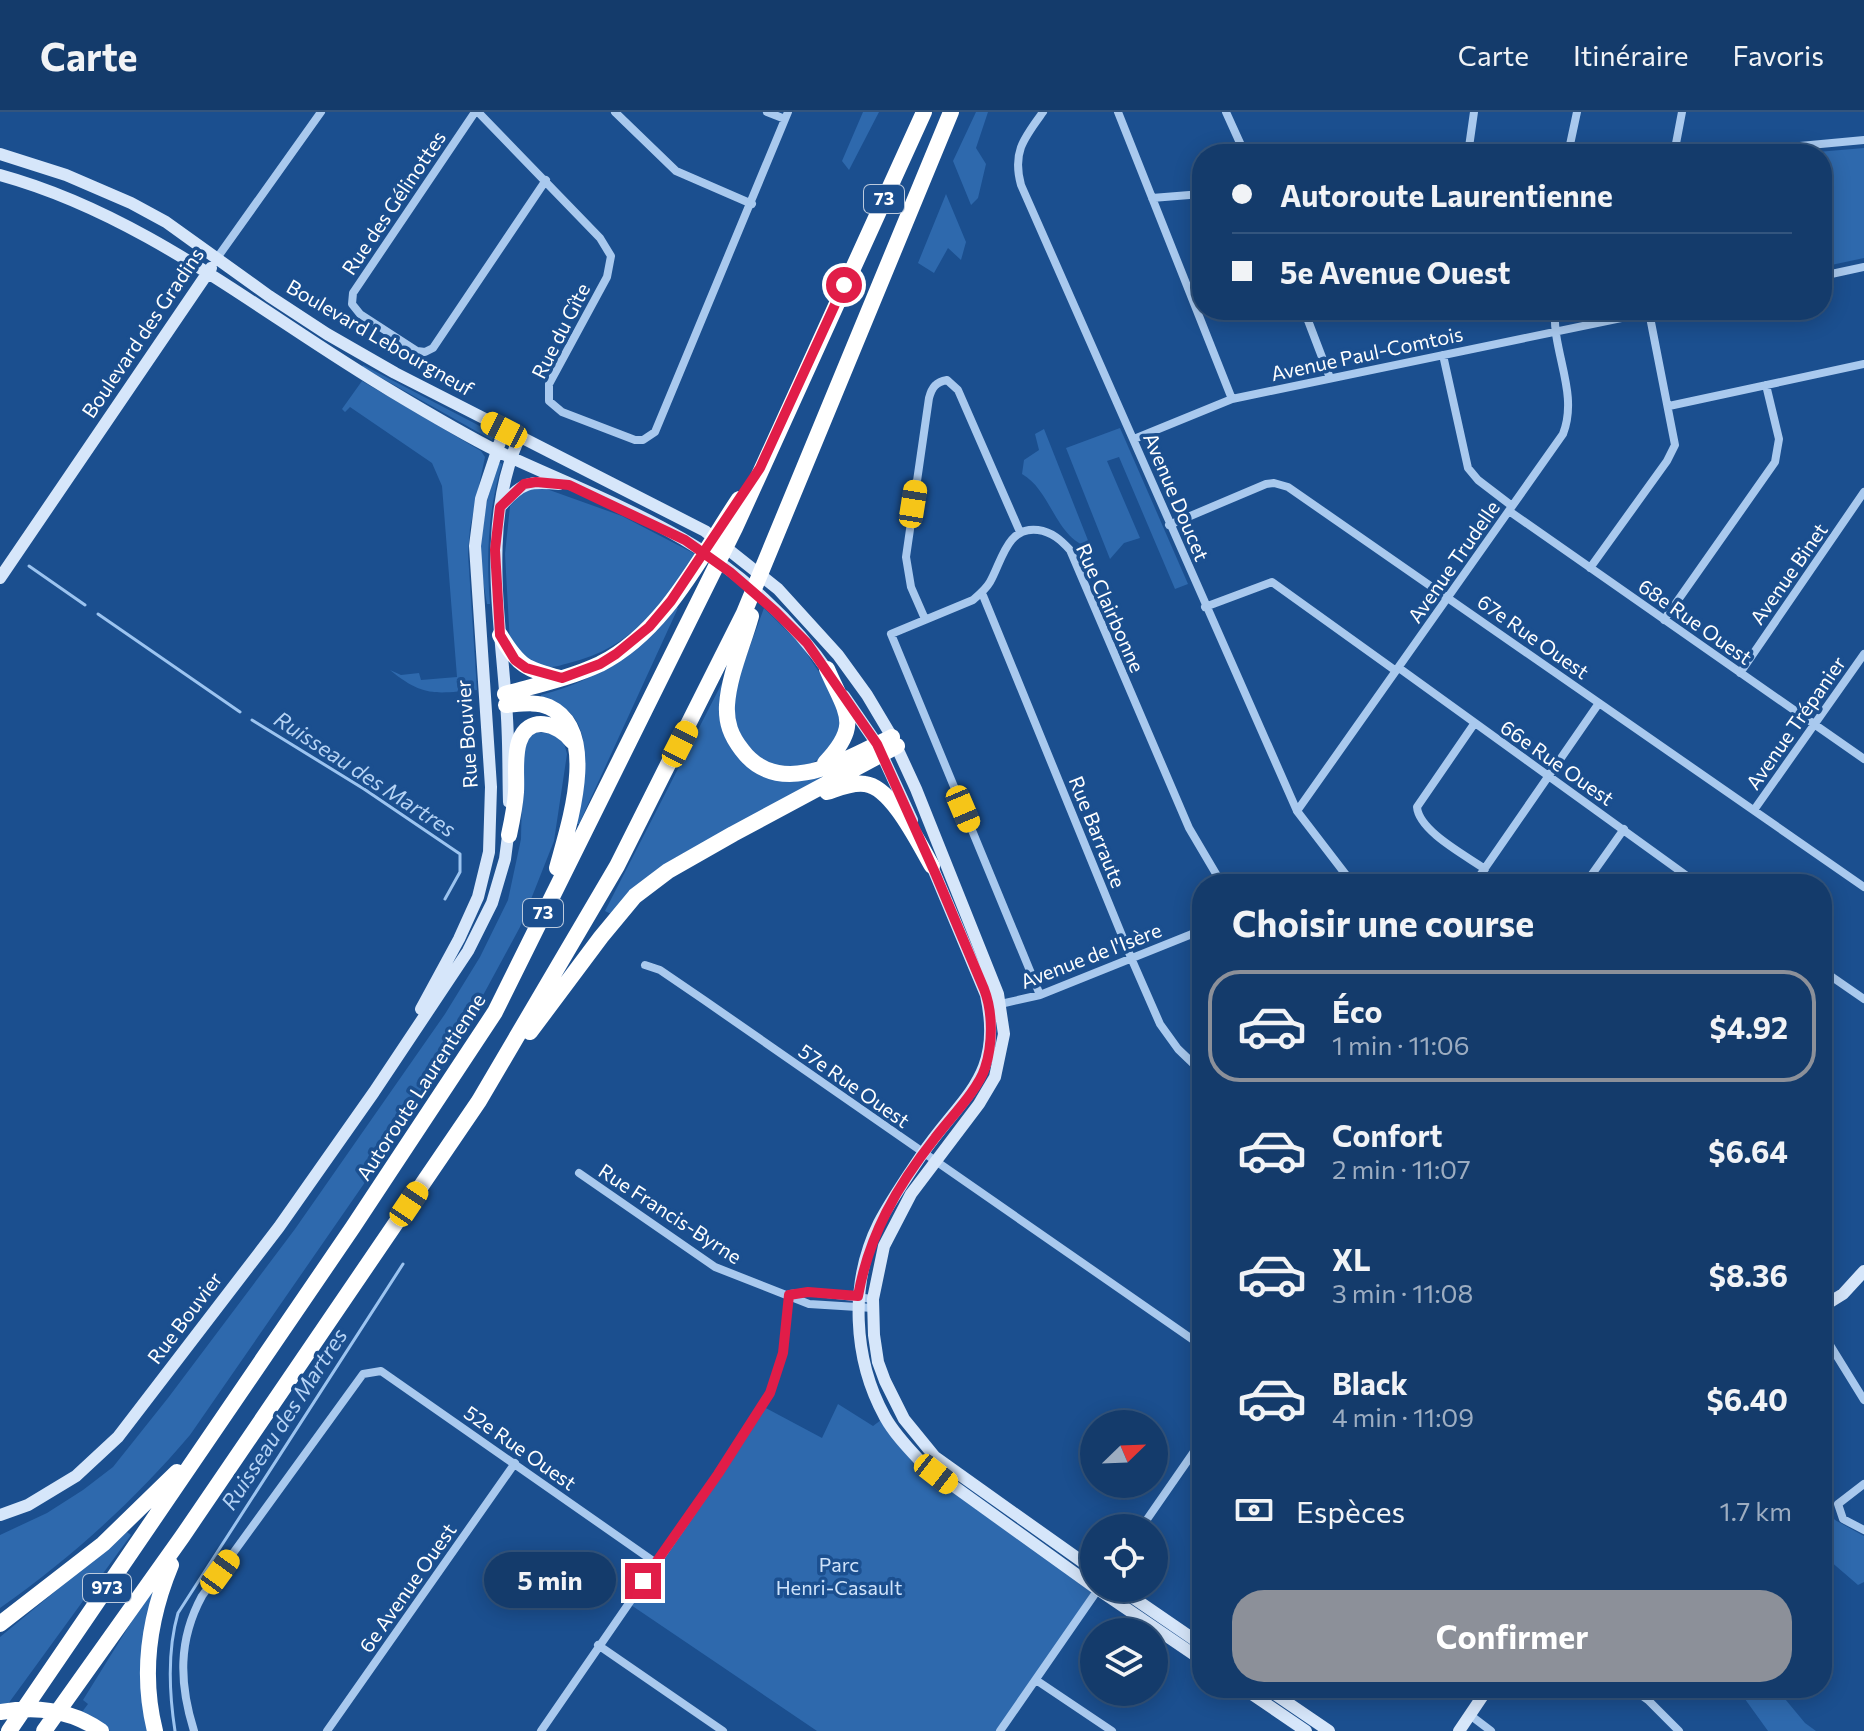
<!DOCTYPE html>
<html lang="fr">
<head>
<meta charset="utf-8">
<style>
  :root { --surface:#143b6b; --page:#1d4271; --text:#f1f3f6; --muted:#9dadc1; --line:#33557e; --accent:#8c9099 }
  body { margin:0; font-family:Commissioner,sans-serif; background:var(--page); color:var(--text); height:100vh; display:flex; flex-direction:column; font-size:30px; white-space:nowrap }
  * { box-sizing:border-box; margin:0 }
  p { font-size:26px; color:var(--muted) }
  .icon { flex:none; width:44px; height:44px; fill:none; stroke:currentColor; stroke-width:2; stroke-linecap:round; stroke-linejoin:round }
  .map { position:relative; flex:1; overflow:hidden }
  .details { position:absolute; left:1192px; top:762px; width:640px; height:824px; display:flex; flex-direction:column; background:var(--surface); border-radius:32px; box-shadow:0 4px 20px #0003,0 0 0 2px var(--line) }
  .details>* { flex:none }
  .top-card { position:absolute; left:1192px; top:32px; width:640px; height:176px; border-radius:32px; box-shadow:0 4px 20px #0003,0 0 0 2px var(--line); display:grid; align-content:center; height:176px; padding:0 40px; background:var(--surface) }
  .needle { width:52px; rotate:67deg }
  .controls { position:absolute; left:1080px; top:1298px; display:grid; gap:16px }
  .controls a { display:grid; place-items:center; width:88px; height:88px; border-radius:50%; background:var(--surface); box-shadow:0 4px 20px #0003,0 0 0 2px var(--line); font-size:40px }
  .end { position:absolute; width:36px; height:36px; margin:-18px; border:10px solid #e11d48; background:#fff; box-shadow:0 0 0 4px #fff }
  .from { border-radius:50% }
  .bubble { position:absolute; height:56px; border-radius:28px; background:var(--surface); box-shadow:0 4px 20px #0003,0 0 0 2px var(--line); font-size:26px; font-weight:700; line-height:56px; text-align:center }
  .car { position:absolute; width:24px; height:48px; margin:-24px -12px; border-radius:10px; box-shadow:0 0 6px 2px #0007; background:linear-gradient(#f5c518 24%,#345 0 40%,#f5c518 0 76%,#345 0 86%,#f5c518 0) }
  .top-card b { display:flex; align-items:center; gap:28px; height:76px; font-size:30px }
  .top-card b+b { border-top:2px solid var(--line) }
  .top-card i { width:20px; height:20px; background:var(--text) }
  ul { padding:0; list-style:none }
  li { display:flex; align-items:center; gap:24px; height:112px; margin:0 16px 12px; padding:0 24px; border:4px solid transparent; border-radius:32px }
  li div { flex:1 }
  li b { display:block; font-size:30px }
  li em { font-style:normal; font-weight:700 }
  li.on { border-color:var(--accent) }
  li>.icon { width:72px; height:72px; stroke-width:1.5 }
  h2 { padding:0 40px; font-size:36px; line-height:96px }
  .pay { display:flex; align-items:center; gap:20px; height:88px; padding:0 40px; font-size:30px }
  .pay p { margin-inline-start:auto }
  .action { display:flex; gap:16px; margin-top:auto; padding:16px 40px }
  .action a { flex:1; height:92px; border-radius:32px; background:var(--accent); color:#fff; font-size:32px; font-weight:700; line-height:92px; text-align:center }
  header { display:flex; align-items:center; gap:48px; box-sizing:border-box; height:112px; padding:0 40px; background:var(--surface); border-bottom:2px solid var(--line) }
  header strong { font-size:38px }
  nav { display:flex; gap:44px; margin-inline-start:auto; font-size:28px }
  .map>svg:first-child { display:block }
  .green { fill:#2e69ad }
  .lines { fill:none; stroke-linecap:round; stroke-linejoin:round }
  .stream { stroke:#9cc4f0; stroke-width:3 }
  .street { stroke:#a9c9ee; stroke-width:8 }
  .secondary { stroke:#d6e6fa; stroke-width:12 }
  .highway { stroke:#fff; stroke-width:16 }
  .route { stroke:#e11d48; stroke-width:10 }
  .labels { text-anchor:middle; stroke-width:7; stroke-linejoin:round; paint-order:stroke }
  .shield { fill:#1b4f8f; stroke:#bbcadd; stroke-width:2 }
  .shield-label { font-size:18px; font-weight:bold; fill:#fff }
  .street-label { font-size:20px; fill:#fff; stroke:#1b4f8f }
  .park-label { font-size:20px; fill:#cfe3fa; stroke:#1b4f8f }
  .water-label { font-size:22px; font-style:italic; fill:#b5d3f5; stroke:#1b4f8f }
</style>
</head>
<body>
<header>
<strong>Carte</strong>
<nav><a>Carte</a><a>Itinéraire</a><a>Favoris</a></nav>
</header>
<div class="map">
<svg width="1864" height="1619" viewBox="0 0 1864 1619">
  <rect width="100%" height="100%" fill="#1b4f8f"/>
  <path class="green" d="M863,0H879L849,58L842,49Z
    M976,0H988L976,36L986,52L978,86L971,93L953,49Z
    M1864,36V146L1822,155V42H1794Z
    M946,82L966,130L961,148L948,136L934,161L918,151Z
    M363,253L495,322L492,328L362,255Z
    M362,269L481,339L485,345L470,416L468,442L477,578C436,581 424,586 390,558L401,563L419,561L421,568L457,565L442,374L432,351L350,295L345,300L342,297Z
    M1120,316L1188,472L1175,477L1119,345L1107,349L1140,426L1124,431L1110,447L1066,336Z
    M1044,317L1091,436C1055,427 1052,379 1022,362L1024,348L1039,338L1035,322Z
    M498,350L502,352C488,398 486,444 490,492H487L479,446L486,393Z
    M541,375L622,404L697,443C660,493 633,536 569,551C558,554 542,559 533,553C524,548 517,538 510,532L505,442L510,394L524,378Z
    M676,495L678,496L579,712H576C583,668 603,599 541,586V583C605,566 631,540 676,495Z
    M764,496L801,533L821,563L843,601L842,623C811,658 811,656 765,652L735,620L733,580Z
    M722,571L746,651L829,658L831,663L673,747L655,759L611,802L605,799Z
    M549,620L564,631L567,642L554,729L520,815L442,959L190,1323C134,1389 71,1446 0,1496V1423L47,1401L83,1378L113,1355L168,1286L295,1117L445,902L480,845L508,788L521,727L523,632L534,621Z
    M838,1292L873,1314L885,1305L904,1332L1094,1476L1000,1619H817L628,1491L762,1294L822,1326Z
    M1822,1392L1835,1408L1864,1424V1470L1858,1473L1822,1442Z
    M127,1420L131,1423L8,1592L0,1593V1525Z
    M150,1480L154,1482C137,1533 138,1568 150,1619H110L82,1600L88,1592L83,1588Z
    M1737,1576H1776L1805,1611L1816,1619H1768Z"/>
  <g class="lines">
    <path class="stream" d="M29,454L85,493
      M98,502L240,600
      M252,608L364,677L460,742V760L445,787
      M175,1619C169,1580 167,1539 178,1501L403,1152"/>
    <path class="street" d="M475,0L353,181L352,192L360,202L417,239L425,240L433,236L546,68
      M478,0L600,126L611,144L607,165L549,272V289L562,300L635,328H643L655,320L788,0
      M615,0L676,59L752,92
      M767,0L785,7
      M1043,0C1024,26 1012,40 1021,73L1297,699L1353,772
      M1118,0L1232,287
      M1226,0L1245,42
      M1468,42L1474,0
      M1568,42L1577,0
      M1674,42L1682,0
      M1715,42L1864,28
      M1152,86L1202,82
      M217,146L321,0
      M1822,164L1864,155
      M1304,198L1330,266
      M1443,243L1468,356L1478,368L1512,394
      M1669,294L1864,252
      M1134,327L1232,287L1660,198
      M1509,399L1864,647
      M1169,413L1266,372L1274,371L1288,375L1864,775
      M1590,456L1667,349L1675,333L1649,200
      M982,481L1132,848L1160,912L1178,937L1202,960
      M1205,495L1272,470L1396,559
      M925,507L911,475L906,445L929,286C932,275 936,270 947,268L958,278L1020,420
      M1664,508L1775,350L1779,327L1766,273
      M1399,556L1698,772
      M1740,561L1864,380
      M1474,612L1417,695C1419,719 1465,743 1485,757
      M1754,698L1864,542
      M1297,699L1563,322C1579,281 1552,240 1555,198
      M1474,772L1599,591
      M1585,772L1624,717
      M645,853L660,858L704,888L1202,1234
      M1822,858L1864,887
      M1040,883L891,522L973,488C980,482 986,477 990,470C1002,449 1007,414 1038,418C1052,420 1061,428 1070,438L1189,716L1222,772
      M996,893L1040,883L1202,818
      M1822,970C1830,980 1832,988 1822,998
      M579,1061L715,1155L809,1192L873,1196
      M790,1182L808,1180L873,1187
      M1822,1220L1864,1288
      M1864,1372L1838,1392L1843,1407L1864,1418
      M1141,1416L1202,1328
      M598,1533L723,1619
      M1036,1568L1112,1619
      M1631,1576L1648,1588L1679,1619
      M1470,1603L1491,1619
      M194,1619C179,1571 178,1528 202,1484L363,1262L381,1259L656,1451
      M327,1619L515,1351
      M541,1619L718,1362L770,1281L783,1241L789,1183
      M1000,1619L1099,1476"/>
    <path class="secondary" d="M0,42L66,63L131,91L166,110L269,184L327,222L395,261L705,419L778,477L838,543L867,583L892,625L916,677L998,882L1004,922L995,965L979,992L911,1082L884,1134L873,1187L874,1223L878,1250L885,1269L904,1307L935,1345L1094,1458
      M0,63C146,103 263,203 391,279C426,300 461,321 497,339C559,368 624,393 683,427C739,459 794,509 830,562
      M502,393C522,370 530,369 559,372
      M0,466L211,156
      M844,584L877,632L912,708
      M509,690C508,657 509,624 506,592C500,504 482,410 519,326
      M929,747L986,883C1004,966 962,983 921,1044C907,1065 891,1088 879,1111C849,1171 853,1247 885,1305C895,1323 910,1338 923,1352L1094,1475
      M421,897L459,827L478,785L489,740L491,675L475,434L481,387L504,318
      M1822,1195L1843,1182L1864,1159
      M0,1403L28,1393L76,1364L118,1325L279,1115L374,980L468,839L492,791L505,747L509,716
      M1096,1476L1202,1548
      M1119,1476L1202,1533
      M1243,1576L1306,1619
      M1266,1576L1329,1619
      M1459,1619L1488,1576"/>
    <path class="highway" d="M751,504C743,533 729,563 727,593C726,611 731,624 742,638C780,689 848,646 892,625
      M500,523C519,554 525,557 560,566
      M505,582C537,573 570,566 600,552C665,519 700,445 739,387
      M506,593C520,592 537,589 549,595C601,619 568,715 557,756
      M825,651C862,612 846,601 827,557
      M827,680C839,676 853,670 865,672C892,675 919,732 932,754
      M509,723C512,709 515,695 516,680C517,665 514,645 519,630C528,602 558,611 572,629
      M530,920L601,825L635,784L668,759L733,722L897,634
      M0,1512L103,1432L177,1360
      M0,1600C36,1594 70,1597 101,1619
      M9,1619L353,1115L495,900L735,416L924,0
      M44,1619L182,1425L479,989L617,754L744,501L951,0
      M155,1619C141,1563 149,1506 171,1453"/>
  </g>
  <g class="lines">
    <path class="route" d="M643,1469L718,1362L770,1281L783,1241L789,1183L808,1180L858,1184C869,1123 897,1074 935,1026C950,1006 978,978 985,956C993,932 993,900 984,877L936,763L877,632L807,531L775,499L730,460L685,428L569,373L536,370L524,372L500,395L495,438L500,523L515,548L526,556L562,566L600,552L616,542L649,515L671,489L760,356L844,173"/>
  </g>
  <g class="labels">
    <g class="shield">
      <rect x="864" y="73" width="40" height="28" rx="6"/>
      <rect x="523" y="787" width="40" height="28" rx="6"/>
      <rect x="83" y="1462" width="48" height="28" rx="6"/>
    </g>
    <g class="shield-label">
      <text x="884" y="93">73</text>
      <text x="543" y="807">73</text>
      <text x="107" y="1482">973</text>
    </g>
    <g class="street-label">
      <text transform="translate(394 91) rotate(-56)" y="7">Rue des Gélinottes</text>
      <text transform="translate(561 219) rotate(-63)" y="7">Rue du Gîte</text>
      <text transform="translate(143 221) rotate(-56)" y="7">Boulevard des Gradins</text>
      <text transform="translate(380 226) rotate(30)" y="7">Boulevard Lebourgneuf</text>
      <text transform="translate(1367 242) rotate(-12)" y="7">Avenue Paul-Comtois</text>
      <text transform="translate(1176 385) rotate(67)" y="7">Avenue Doucet</text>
      <text transform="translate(1454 450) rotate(-55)" y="7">Avenue Trudelle</text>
      <text transform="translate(1789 462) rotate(-55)" y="7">Avenue Binet</text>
      <text transform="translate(1110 496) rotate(66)" y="7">Rue Clairbonne</text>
      <text transform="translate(1695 510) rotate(35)" y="7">68e Rue Ouest</text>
      <text transform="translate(1533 525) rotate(35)" y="7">67e Rue Ouest</text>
      <text transform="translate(1796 611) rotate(-55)" y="7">Avenue Trépanier</text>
      <text transform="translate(467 622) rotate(-94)" y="7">Rue Bouvier</text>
      <text transform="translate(1557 651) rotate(35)" y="7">66e Rue Ouest</text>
      <text transform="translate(1097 720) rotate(68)" y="7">Rue Barraute</text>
      <text transform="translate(1091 844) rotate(-21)" y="7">Avenue de l'Isère</text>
      <text transform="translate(854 974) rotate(35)" y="7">57e Rue Ouest</text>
      <text transform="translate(421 975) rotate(-57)" y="7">Autoroute Laurentienne</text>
      <text transform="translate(670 1102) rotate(33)" y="7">Rue Francis-Byrne</text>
      <text transform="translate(185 1206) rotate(-53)" y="7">Rue Bouvier</text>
      <text transform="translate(520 1336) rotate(35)" y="7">52e Rue Ouest</text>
      <text transform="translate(408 1476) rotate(-55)" y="7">6e Avenue Ouest</text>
    </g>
    <g class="park-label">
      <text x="839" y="1460">Parc<tspan x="839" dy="23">Henri-Casault</tspan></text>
    </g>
    <g class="water-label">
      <text transform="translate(365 662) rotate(33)" y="8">Ruisseau des Martres</text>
      <text transform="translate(284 1307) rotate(-57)" y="8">Ruisseau des Martres</text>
    </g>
  </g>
</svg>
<div class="controls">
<a><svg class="needle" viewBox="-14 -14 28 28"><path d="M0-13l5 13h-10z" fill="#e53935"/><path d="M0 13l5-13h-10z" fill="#9dadc1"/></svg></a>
<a><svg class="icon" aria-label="locate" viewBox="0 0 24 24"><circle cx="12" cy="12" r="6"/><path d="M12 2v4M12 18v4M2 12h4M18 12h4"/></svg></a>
<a><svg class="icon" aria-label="layers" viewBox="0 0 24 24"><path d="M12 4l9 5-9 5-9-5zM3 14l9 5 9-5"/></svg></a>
</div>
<i class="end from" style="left:844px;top:173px"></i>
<i class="end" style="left:643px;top:1469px"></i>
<div class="bubble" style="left:484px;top:1440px;width:132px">5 min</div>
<i class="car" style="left:504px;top:318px;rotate:297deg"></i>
<i class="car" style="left:913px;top:392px;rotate:9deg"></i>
<i class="car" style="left:680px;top:632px;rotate:27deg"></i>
<i class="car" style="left:963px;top:697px;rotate:157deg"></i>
<i class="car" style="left:409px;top:1092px;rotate:34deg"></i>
<i class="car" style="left:936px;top:1362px;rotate:128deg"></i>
<i class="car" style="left:220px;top:1460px;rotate:36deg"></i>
<div class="top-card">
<b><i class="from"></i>Autoroute Laurentienne</b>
<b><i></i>5e Avenue Ouest</b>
</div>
<section class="details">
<h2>Choisir une course</h2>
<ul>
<li class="on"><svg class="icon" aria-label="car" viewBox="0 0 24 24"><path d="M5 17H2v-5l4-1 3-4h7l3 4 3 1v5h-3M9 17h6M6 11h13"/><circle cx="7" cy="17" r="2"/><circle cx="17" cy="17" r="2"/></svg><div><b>Éco</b><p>1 min · 11:06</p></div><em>$4.92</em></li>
<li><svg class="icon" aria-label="car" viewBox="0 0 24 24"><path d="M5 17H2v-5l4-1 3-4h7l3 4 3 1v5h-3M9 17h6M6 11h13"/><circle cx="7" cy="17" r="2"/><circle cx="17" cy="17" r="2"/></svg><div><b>Confort</b><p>2 min · 11:07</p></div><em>$6.64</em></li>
<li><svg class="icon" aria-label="car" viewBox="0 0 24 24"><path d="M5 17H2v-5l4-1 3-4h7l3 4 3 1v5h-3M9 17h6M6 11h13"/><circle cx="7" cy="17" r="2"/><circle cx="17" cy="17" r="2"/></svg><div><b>XL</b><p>3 min · 11:08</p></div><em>$8.36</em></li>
<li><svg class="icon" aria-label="car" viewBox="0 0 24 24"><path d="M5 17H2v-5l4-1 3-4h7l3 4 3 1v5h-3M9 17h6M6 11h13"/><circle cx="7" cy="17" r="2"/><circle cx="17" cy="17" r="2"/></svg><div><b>Black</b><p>4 min · 11:09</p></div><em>$6.40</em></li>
</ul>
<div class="pay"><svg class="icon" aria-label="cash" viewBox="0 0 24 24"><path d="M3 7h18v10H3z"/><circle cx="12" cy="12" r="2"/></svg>Espèces<p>1.7 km</p></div>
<div class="action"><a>Confirmer</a></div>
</section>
</div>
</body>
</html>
